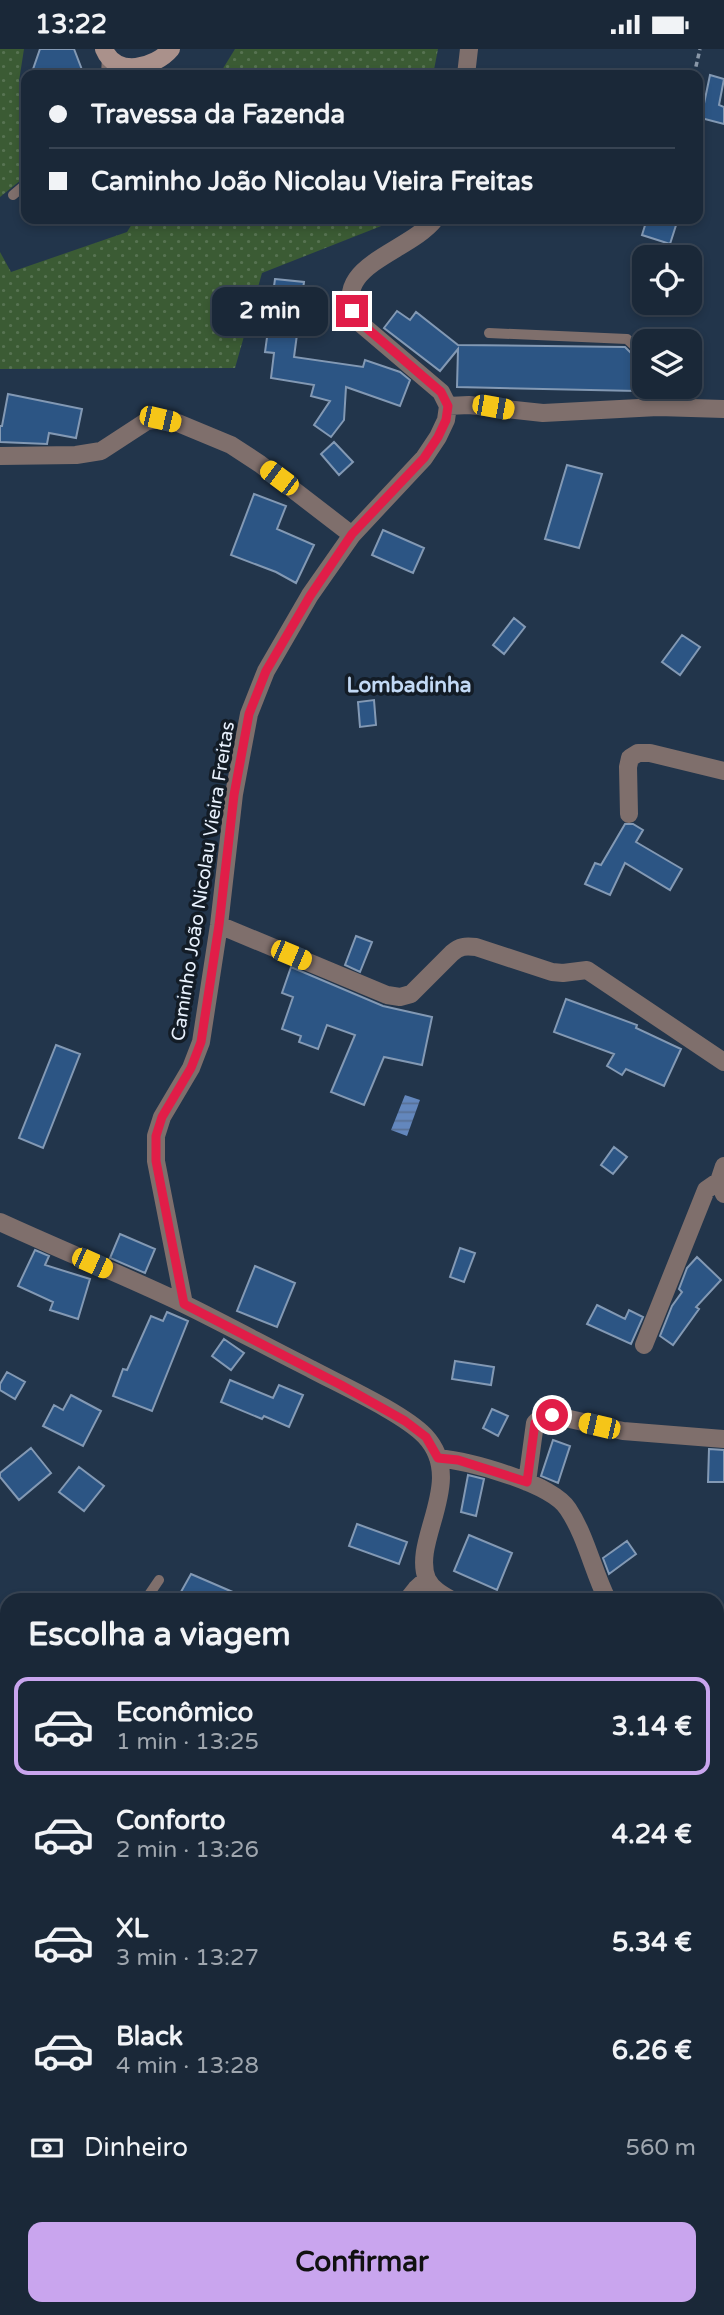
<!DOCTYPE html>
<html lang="pt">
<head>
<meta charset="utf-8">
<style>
  :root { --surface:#1a2838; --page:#273443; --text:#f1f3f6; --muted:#9fa6ae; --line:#384453; --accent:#c9a5ee }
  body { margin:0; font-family:"Varela Round",sans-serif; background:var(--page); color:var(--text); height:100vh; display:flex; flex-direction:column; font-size:26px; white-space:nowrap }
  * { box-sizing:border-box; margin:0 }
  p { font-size:23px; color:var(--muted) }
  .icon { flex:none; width:38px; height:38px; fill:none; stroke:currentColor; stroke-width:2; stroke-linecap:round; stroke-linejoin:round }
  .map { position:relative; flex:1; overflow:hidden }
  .side { position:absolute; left:0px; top:1544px; width:724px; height:723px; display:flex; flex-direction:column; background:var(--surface); border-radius:21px 21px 0 0; box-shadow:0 4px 10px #0003,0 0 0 2px var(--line) }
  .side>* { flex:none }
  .top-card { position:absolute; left:21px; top:21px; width:682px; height:154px; border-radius:14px; box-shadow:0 4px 10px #0003,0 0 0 2px var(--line); display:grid; align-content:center; height:154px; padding:0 28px; background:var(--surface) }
  .controls { position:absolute; left:632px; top:196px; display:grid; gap:14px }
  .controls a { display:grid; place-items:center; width:70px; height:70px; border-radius:14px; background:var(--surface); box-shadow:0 4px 10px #0003,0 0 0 2px var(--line); font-size:35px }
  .end { position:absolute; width:32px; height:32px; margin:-16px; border:9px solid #e11d48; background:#fff; box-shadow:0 0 0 4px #fff }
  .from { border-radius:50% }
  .bubble { position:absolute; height:49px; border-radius:14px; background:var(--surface); box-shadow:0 4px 10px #0003,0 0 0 2px var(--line); font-size:23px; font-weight:700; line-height:49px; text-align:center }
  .car { position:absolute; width:21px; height:42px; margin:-21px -10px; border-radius:9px; box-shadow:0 0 5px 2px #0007; background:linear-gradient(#f5c518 24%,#345 0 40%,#f5c518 0 76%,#345 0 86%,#f5c518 0) }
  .top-card b { display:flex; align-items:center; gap:24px; height:66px; font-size:26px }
  .top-card b+b { border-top:2px solid var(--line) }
  .top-card i { width:18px; height:18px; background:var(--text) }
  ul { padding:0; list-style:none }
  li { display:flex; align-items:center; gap:21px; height:98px; margin:0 14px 10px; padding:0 14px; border:4px solid transparent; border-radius:14px }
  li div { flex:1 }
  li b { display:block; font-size:26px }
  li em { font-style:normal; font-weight:700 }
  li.current { border-color:var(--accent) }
  li>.icon { width:63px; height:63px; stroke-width:1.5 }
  h2 { padding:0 28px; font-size:32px; line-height:84px }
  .pay { display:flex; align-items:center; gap:18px; height:77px; padding:0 28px; font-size:26px }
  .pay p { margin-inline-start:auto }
  .button { display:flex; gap:14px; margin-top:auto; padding:14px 28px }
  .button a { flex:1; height:80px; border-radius:14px; background:var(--accent); color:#111; font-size:28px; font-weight:700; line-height:80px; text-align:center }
  .status { display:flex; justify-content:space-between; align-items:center; height:49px; padding:0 35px; background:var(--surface); direction:ltr }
  .status svg { height:19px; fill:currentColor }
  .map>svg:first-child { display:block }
  .grass { fill:url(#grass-dots) }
  .forest { fill:url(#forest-firs) }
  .water { fill:url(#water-rules) }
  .building { fill:#2c5584; stroke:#8399b4; stroke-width:2 }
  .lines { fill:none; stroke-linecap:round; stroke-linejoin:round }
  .path { stroke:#8997a8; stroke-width:3.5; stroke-dasharray:5 3.5; stroke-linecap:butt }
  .lane { stroke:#7f6f6c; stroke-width:10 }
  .street { stroke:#7f6f6c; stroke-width:18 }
  .secondary { stroke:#aa918b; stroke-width:18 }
  .route { stroke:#e11d48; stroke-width:9 }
  .labels { text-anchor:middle; stroke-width:7; stroke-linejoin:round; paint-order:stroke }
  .street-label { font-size:19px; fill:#e8f1fd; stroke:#131c26 }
  .neighbourhood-label { font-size:21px; font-weight:bold; fill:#c2d9f5; stroke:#131c26 }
</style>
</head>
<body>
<div class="status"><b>13:22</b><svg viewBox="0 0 49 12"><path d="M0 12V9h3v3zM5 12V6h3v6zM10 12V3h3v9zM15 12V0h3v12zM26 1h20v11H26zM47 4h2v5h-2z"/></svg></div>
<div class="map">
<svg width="724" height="2266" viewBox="0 0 724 2266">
  <defs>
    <pattern id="grass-dots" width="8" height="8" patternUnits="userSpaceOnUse" patternTransform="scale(1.75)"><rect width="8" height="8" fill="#3b5b34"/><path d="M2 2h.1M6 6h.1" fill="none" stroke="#577352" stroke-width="1.8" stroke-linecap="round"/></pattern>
    <pattern id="forest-firs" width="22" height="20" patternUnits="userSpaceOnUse" patternTransform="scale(1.75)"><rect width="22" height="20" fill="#4c7742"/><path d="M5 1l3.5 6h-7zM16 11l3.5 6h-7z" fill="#495d48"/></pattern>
    <pattern id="water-rules" width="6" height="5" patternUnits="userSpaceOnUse" patternTransform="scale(1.75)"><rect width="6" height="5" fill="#6387bd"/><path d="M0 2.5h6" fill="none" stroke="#597195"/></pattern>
  </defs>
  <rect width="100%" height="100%" fill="#22354b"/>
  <path class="grass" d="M0,0H24L19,32L26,37V127L0,148Z
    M235,0H438L433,26H219Z
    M135,170H399L262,224L235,319L0,320V203L11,223L127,183Z"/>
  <path class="forest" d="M0,1853L7,1862V2259H718V1970L724,1965V2266H0Z"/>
  <path class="water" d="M405,1046L420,1051L407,1087L391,1081Z"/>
  <path class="building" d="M40,0H74L84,26H31Z
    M710,26L724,30L719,56L724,58V75L701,69Z
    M647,170H678L670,195L642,186Z
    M275,230L304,233L294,308L363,318L365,311L400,323L410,331L400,357L346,338L344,371L331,388L314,376L330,352L311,347L314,336L271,329L274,304L265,303Z
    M397,262L410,271L416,263L458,296L625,298L631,304V319L638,320L637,342L457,338L458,300L440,322L384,279Z
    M8,345L82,360L76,389L49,384L47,395L0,393V377H2Z
    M334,393L353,413L339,426L321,405Z
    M567,416L602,425L579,499L545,490Z
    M254,445L286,457L277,480L314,496L296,534L276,523L231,506Z
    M383,481L424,499L413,524L372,506Z
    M514,569L525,578L504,605L493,596Z
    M682,586L700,598L680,626L662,613Z
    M374,651L376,676L360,678L358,653Z
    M625,775H633L643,781L636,793L682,820L670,841L625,814L610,846L585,835L595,814L601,816Z
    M356,887L372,893L360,923L345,916Z
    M291,918L383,957L432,968L422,1016L384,1008L364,1056L331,1043L355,986L327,976L318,1000L299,993L301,987L282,980L293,948L282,944Z
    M566,950L637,976L636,979L681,1000L664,1037L626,1020L622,1026L607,1017L614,1005L554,983Z
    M56,996L80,1005L43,1099L19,1089Z
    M614,1098L627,1108L613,1125L601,1116Z
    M120,1185L155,1200L145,1224L110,1209Z
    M460,1199L475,1204L464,1233L450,1228Z
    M35,1201L49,1207L45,1216L90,1230L78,1270L50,1261L53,1253L18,1237Z
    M697,1208L721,1231L696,1258L699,1260L673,1296L660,1287L672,1257L682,1243L679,1240L687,1219Z
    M255,1217L295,1234L277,1278L237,1262Z
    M597,1256L625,1270L629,1261L643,1268L631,1295L587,1275Z
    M167,1263L188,1272L152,1362L113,1347L123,1320L127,1321L151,1267L163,1272Z
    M224,1290L244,1304L231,1321L212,1307Z
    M455,1312L494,1318L491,1336L452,1330Z
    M7,1323L25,1333L15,1350L0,1341V1335Z
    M230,1331L273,1349L279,1336L303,1346L289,1378L264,1367L262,1370L221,1353Z
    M71,1346L101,1362L83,1397L43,1377L54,1356L63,1361Z
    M492,1360L508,1367L498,1387L483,1379Z
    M553,1391L570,1397L558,1434L541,1427Z
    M31,1399L51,1424L19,1451L0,1428V1424Z
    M709,1400L724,1401V1433H708Z
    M79,1418L104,1437L84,1462L59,1443Z
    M468,1426L484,1430L476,1467L461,1463Z
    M357,1475L407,1493L399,1515L349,1497Z
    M469,1486L512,1504L497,1541L454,1522Z
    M627,1492L636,1505L609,1525L603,1509Z
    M191,1525L249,1550H177Z"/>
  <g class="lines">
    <path class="path" d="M694,26L700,0"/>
    <path class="lane" d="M106,26L107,7
      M13,146L26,135
      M489,284L627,290L639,301L644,316
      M651,338L658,358
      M146,1550L159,1531
      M0,1705L7,1710"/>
    <path class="street" d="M466,26L469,0
      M448,357L469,356L543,364L658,358L724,360
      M0,407L76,406L101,402L147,372L160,370L178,374L231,396L260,415L352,486
      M629,765L628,718L630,709L638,704H650L724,722
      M219,876L387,946L400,948L411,945L452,904C460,897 465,897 476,898L552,923L563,924L587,921L724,1013
      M724,1117L719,1132L724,1145
      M0,1173C61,1201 123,1226 184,1255C227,1276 269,1299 311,1320C341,1336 403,1364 425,1387C467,1432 411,1491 427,1530C432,1540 441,1545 450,1550
      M184,1255L156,1112V1087L162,1068L191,1019L201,993L219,876L234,745L249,665L266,622L310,546L352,486L424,409L438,388L446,371L448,357L441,343L361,275C321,218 408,205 435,170
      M644,1296L706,1141L719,1132
      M438,1409C469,1412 551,1434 568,1460C586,1487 593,1522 607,1550
      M527,1433L535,1374L542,1367L552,1366L623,1382L724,1390
      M408,1550L416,1540L427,1530
      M0,1579L7,1586
      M718,1626L724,1629
      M718,1675L724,1668"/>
    <path class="secondary" d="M104,0C116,29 155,19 171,0"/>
  </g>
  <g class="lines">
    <path class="route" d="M352,262L362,275L441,343L448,357L446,371L438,388L424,409L352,485L310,547L266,622L249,665L234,746L219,876L201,993L191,1019L162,1068L156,1087V1112L184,1255L341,1336L405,1372L426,1388L438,1409L458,1411L527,1433L535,1374L542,1367L552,1366"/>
  </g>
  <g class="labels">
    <g class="street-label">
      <text transform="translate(202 832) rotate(-81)" y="7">Caminho João Nicolau Vieira Freitas</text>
    </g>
    <g class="neighbourhood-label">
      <text x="409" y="643">Lombadinha</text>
    </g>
  </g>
</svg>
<div class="controls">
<a><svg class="icon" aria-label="locate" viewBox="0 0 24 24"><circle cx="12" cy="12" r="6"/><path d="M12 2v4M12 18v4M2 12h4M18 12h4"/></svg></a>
<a><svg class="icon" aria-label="layers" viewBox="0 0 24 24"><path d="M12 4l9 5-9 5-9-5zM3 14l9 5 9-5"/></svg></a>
</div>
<i class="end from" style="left:552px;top:1366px"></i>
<i class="end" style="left:352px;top:262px"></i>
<div class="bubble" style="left:212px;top:238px;width:116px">2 min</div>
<i class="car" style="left:493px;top:358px;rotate:100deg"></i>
<i class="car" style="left:160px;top:370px;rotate:103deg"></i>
<i class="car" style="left:279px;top:429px;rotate:307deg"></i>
<i class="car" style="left:291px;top:906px;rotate:113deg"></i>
<i class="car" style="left:92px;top:1214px;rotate:114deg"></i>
<i class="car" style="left:599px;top:1377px;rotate:283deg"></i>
<div class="top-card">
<b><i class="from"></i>Travessa da Fazenda</b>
<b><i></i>Caminho João Nicolau Vieira Freitas</b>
</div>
<section class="side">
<h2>Escolha a viagem</h2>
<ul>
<li class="current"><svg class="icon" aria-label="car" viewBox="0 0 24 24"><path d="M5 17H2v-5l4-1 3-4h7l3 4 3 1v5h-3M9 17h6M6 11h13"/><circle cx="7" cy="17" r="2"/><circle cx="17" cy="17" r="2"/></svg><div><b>Econômico</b><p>1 min · 13:25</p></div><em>3.14 €</em></li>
<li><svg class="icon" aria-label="car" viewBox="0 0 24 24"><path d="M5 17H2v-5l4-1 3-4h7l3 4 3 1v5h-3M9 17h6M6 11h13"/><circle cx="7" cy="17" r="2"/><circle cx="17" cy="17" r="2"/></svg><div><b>Conforto</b><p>2 min · 13:26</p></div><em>4.24 €</em></li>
<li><svg class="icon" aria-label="car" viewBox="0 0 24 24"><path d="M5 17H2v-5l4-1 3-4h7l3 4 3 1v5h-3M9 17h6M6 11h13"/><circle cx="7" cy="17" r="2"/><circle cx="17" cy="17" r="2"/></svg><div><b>XL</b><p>3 min · 13:27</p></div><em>5.34 €</em></li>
<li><svg class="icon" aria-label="car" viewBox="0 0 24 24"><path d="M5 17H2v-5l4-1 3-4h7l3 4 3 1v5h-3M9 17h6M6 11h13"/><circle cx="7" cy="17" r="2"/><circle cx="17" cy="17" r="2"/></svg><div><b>Black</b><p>4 min · 13:28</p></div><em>6.26 €</em></li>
</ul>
<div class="pay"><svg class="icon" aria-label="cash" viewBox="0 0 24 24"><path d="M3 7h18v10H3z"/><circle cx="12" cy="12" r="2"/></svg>Dinheiro<p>560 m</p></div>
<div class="button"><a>Confirmar</a></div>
</section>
</div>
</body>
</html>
